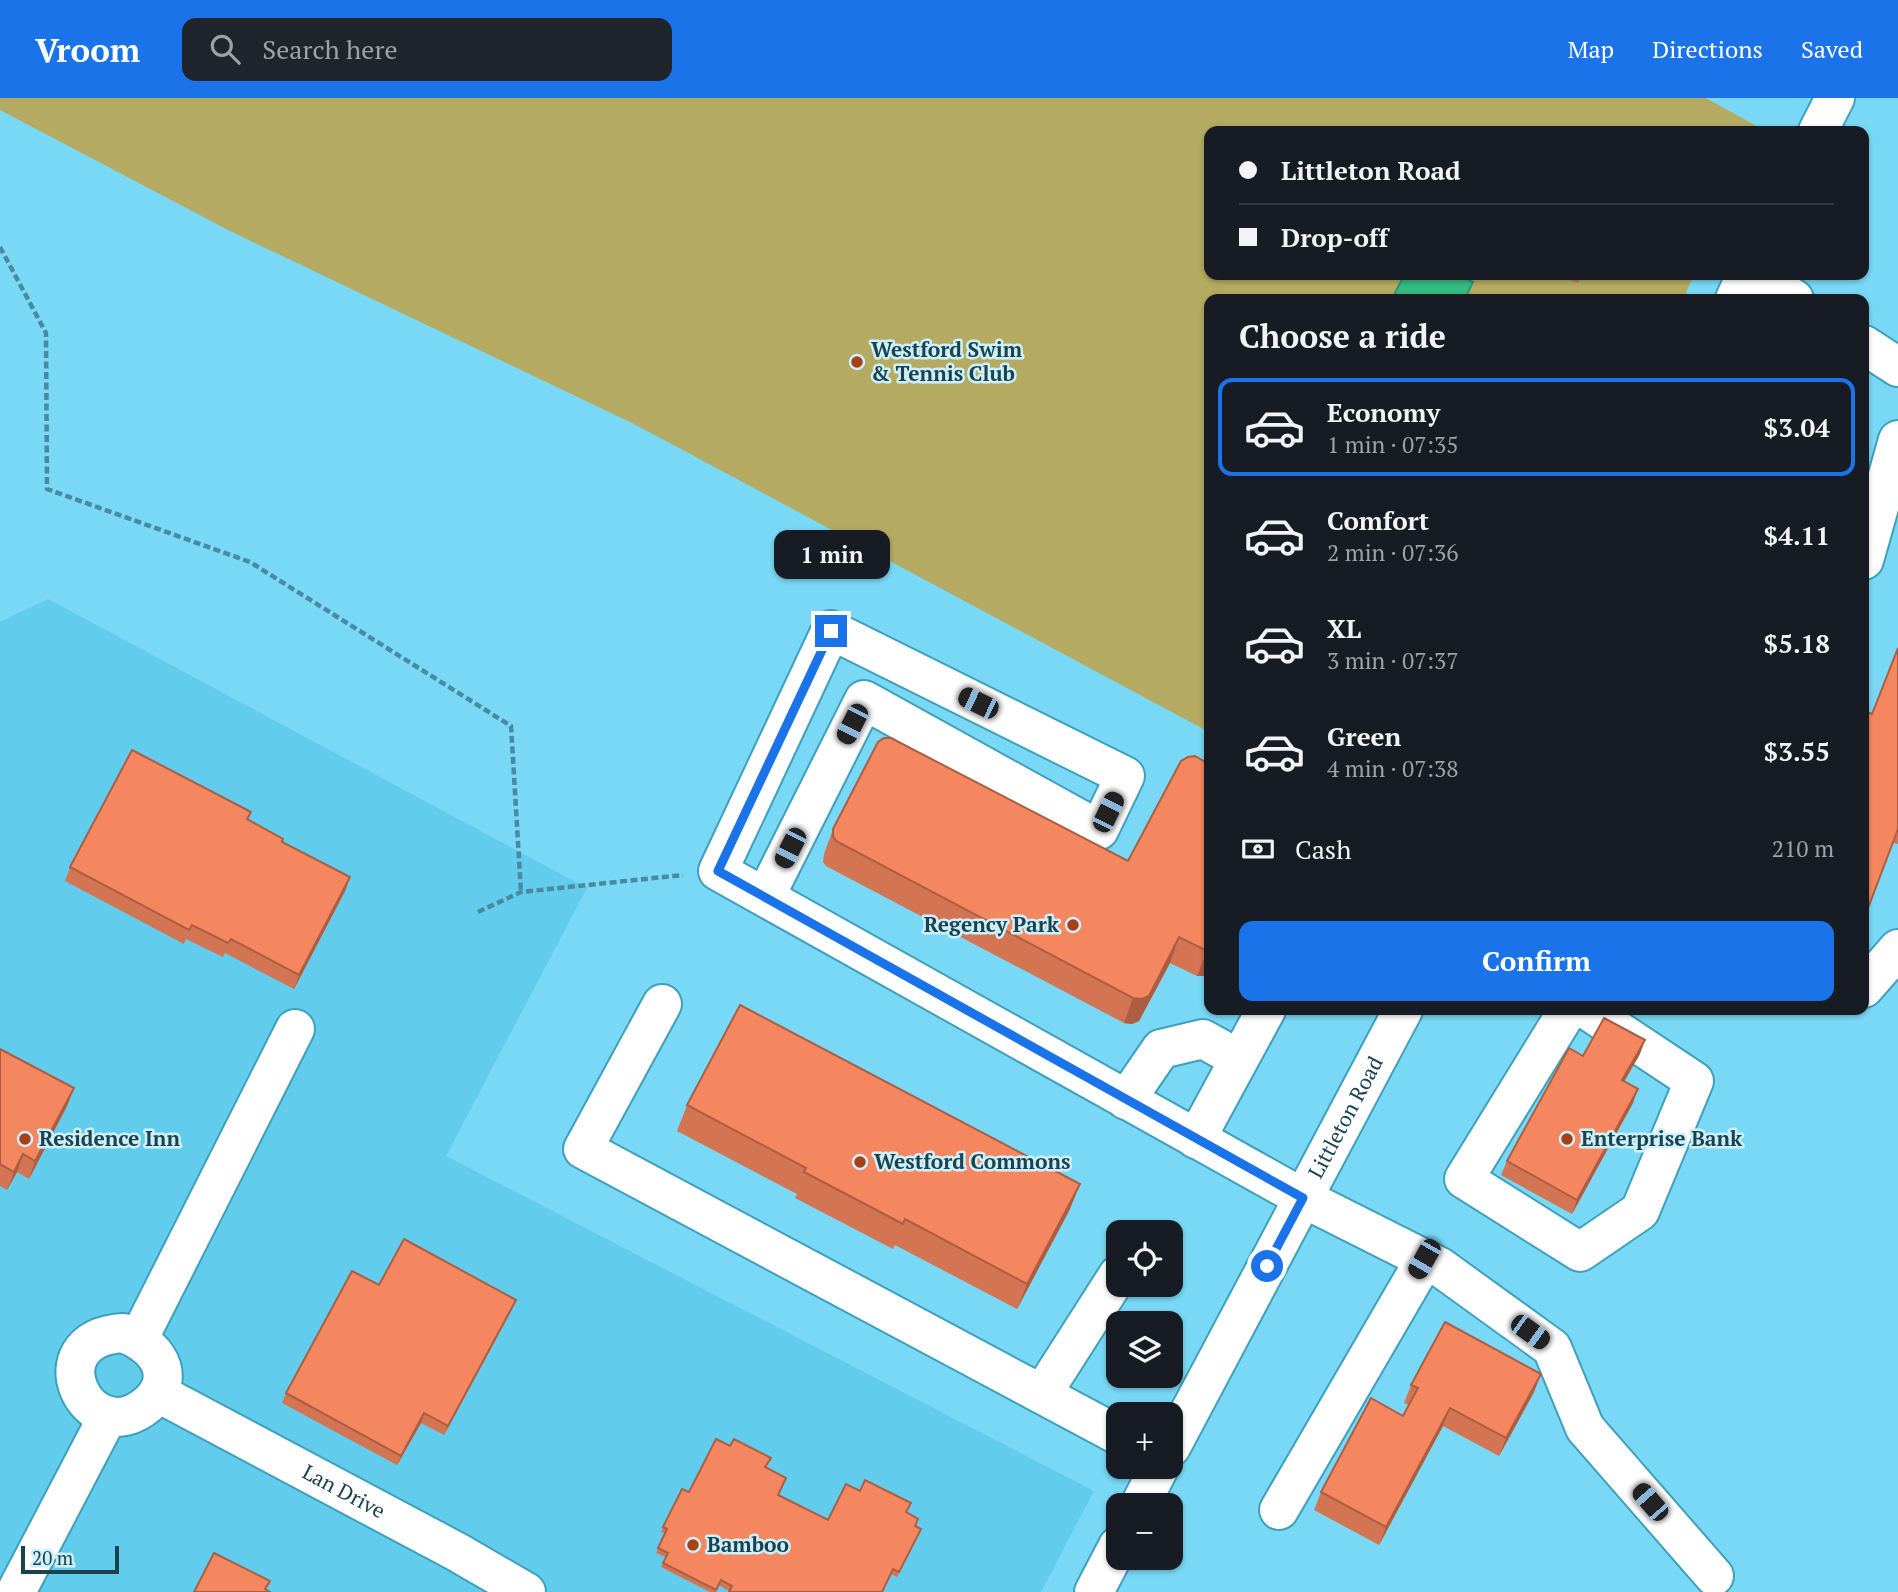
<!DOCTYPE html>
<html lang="en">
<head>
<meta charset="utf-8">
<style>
  :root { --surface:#171b24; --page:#20242c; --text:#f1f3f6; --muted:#9ea1a6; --line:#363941; --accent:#1a73e8 }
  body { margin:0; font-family:"PT Serif",serif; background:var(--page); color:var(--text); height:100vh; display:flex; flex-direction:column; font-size:26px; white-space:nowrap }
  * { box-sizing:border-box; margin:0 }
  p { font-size:23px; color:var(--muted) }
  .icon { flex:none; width:38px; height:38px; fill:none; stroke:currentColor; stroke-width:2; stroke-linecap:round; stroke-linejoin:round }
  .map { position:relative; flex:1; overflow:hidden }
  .drawer { position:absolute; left:1204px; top:196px; width:665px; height:721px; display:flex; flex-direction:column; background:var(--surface); border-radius:14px; box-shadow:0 2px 5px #0004 }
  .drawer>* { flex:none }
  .top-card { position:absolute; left:1204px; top:28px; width:665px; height:154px; border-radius:14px; box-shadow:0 2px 5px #0004; display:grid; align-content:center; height:154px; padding:0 35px; background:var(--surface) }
  .tools { position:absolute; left:1106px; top:1122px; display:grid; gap:14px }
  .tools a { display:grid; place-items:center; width:77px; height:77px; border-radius:14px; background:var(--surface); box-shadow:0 2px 5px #0004; font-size:35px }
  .scale { position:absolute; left:21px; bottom:18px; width:98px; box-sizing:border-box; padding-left:7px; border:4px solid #1a434f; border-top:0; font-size:19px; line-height:24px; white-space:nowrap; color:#1a434f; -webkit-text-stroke:5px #cdf0fc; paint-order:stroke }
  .end { position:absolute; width:32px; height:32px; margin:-16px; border:9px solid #1a73e8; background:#fff; box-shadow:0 0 0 4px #fff }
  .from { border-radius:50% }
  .bubble { position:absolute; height:49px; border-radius:14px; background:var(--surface); box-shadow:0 2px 5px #0004; font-size:23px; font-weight:700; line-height:49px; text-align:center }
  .car { position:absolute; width:21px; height:42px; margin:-21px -10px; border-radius:9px; box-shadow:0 0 5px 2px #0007; background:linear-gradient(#222 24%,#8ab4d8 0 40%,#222 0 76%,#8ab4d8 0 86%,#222 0) }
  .top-card b { display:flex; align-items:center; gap:24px; height:66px; font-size:26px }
  .top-card b+b { border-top:2px solid var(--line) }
  .top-card i { width:18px; height:18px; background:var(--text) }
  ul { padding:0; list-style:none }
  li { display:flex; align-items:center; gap:21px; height:98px; margin:0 14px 10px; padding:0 21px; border:4px solid transparent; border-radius:14px }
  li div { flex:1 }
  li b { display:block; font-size:26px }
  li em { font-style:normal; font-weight:700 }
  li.on { border-color:var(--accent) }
  li>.icon { width:63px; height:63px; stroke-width:1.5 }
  h2 { padding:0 35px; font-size:32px; line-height:84px }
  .pay { display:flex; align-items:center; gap:18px; height:77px; padding:0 35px; font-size:26px }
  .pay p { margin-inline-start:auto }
  .button { display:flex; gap:14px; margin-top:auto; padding:14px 35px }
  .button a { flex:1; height:80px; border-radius:14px; background:var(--accent); color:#fff; font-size:28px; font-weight:700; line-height:80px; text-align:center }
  header { display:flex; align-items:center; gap:42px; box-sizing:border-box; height:98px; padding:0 35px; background:var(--accent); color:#fff }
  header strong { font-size:33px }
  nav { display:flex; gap:38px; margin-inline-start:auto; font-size:24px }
  .search { width:490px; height:63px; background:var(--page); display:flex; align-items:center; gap:18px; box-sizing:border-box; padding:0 24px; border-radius:14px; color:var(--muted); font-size:26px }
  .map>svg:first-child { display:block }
  .built { fill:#62ccec }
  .green { fill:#b5aa61 }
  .water { fill:#33bb81; stroke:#2c9772; stroke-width:2 }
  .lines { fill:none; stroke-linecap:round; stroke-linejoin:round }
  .minor-casing { stroke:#3ea0bc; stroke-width:42 }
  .major-casing { stroke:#3ea0bc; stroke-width:42 }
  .path { stroke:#488a9f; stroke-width:4.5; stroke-dasharray:7 3.5; stroke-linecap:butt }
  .minor { stroke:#fff; stroke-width:38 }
  .major { stroke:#fff; stroke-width:38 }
  .wall { fill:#d37453 }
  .shaded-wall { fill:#ac5e43 }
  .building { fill:#f58760; stroke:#ac5e43; stroke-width:2 }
  .route { stroke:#1a73e8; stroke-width:9 }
  .poi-dot { fill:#a74118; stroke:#cdf0fc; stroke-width:2.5 }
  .labels { text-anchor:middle; stroke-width:5; stroke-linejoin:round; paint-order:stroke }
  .poi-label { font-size:21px; font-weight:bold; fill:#1a434f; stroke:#cdf0fc; text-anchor:start }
  .street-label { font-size:21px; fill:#1a434f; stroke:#cdf0fc }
</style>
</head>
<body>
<header>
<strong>Vroom</strong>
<div class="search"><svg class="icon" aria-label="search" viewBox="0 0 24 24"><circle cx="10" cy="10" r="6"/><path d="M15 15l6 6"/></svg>Search here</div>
<nav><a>Map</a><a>Directions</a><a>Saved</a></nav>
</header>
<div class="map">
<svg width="1898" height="1494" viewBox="0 0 1898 1494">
  <rect width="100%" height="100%" fill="#79d8f5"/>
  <path class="built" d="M48,501L587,790L446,1058L1094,1393L1041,1494H0V524Z"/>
  <path class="green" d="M0,0H1706L1762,31L1761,33H1209V177H1694L1683,201H1209V634L636,327L230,133L0,12Z"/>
  <path class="water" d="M1404,177H1459L1473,184L1465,201H1392Z"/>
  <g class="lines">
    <defs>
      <g id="minor">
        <path d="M1756,177L1794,201"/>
        <path d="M1864,247L1898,269"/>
        <path d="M1864,462L1898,342"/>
        <path d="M765,799L864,602L1099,732L1125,678L831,532L718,773L1303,1100L1440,1169L1552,1250L1585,1330L1714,1478"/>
        <path d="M1864,890L1898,851"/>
        <path d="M662,906L583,1051L1118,1337"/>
        <path d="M1568,912L1464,1081L1580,1154L1640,1113L1694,983L1587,912"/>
        <path d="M1126,1002L1161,951L1203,941L1239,961"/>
        <path d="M1196,1041L1266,912"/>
        <path d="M123,1235C155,1246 180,1278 148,1306C89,1357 32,1241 123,1235Z"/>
        <path d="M139,1240L295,931"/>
        <path id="s1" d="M160,1296L457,1454L526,1494"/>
        <path d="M1042,1296L1118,1177"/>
        <path d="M1279,1412L1425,1161"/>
        <path d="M16,1494L108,1318"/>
      </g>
      <g id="major">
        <path d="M1818,33L1835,0"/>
        <path d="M1735,201L1746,177"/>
        <path id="s2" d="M1171,1349L1403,912"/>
        <path d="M1140,1407L1160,1368"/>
        <path d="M1094,1494L1118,1448"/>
      </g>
    </defs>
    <use href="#minor" class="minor-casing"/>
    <use href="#major" class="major-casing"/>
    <path class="path" d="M0,149L46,235L47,391L250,464L511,628L521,794
      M478,814L521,794L683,777"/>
    <use href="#minor" class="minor"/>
    <use href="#major" class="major"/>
  </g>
  <path class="wall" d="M1559,177H1582L1578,185Z
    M1898,550V746L1893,745L1864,822V613L1872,616Z
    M1188,659L1209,875L1204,878H1197L1170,865L1139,923L1132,926L1124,925L826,768L823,764L824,756L833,731L1128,763Z
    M251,714L248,722L282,744L350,779L345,793L294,891L225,855L223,859L186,841L184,846L65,783L70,769Z
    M0,951L74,990L67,1008L29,1081L17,1074L7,1092L0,1088Z
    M1640,956L1624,983L1633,1005L1572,1116L1501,1077L1507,1063L1583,958Z
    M687,1007L1070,1111L1017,1211L895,1147L893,1151L795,1100L797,1096L677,1033Z
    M379,1187L512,1211L444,1337L421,1325L397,1367L282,1305L286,1295Z
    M1411,1287L1534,1294L1499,1358L1443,1328L1379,1447L1314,1412L1321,1394L1403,1318L1409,1307L1404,1305Z
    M771,1360L766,1370L786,1380L778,1397L828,1422L907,1415L919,1436L897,1479L891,1476L729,1493L719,1487L716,1494H710L661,1469L666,1459L656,1455L665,1435L661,1434L663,1429L689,1394Z"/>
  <path class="shaded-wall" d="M350,779L345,793L294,891L299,877Z
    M1179,839L1170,865L1139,923L1132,926L1124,925L1133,900Z
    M1207,853H1209V875L1204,878H1197Z
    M1645,942L1640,956L1617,996L1622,982Z
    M74,990L67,1008L29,1081L35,1063Z
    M1638,991L1633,1005L1572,1116L1577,1102Z
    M23,1056L17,1074L7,1092L14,1074Z
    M1080,1086L1070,1111L1017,1211L1027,1186Z
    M516,1202L512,1211L444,1337L448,1328Z
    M1541,1276L1534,1294L1499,1358L1506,1340Z
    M1450,1310L1443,1328L1379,1447L1386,1429Z
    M424,1315L421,1325L397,1367L401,1358Z"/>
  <path class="building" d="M1898,550V731L1868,810L1864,809V613L1872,616Z
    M884,640H891L1128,763L1181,663L1188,659L1195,658L1209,666V853H1207L1179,839L1149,898L1142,901L1133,900L836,743L833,738V731L878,644Z
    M132,652L251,714L247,721L283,741L282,744L350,779L299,877L231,841L228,845L192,827L189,832L70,769Z
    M740,907L1080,1086L1027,1186L905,1121L903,1126L804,1074L806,1070L687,1007Z
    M1604,920L1645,942L1622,982L1638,991L1577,1102L1507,1063L1569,950L1583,958Z
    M0,951L74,990L35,1063L23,1056L14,1074L0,1066Z
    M404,1141L516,1202L448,1328L424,1315L401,1358L286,1295L352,1173L379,1187Z
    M1445,1224L1541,1276L1506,1340L1450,1310L1386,1429L1321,1394L1371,1300L1403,1318L1418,1290L1411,1287Z
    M716,1341L730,1348L734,1341L771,1360L765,1369L786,1380L778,1397L828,1422L846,1386L860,1393L865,1382L911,1405L906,1414L918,1421L915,1428L921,1431L899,1474L893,1471L882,1494H729L732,1488L721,1482L716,1492L663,1465L668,1455L658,1450L667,1431L663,1429L682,1391L689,1394Z
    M214,1455L270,1483L265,1491L270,1494H194Z"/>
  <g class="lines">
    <path class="route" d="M831,533L718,773L1303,1100L1267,1168"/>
  </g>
  <g class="poi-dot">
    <circle cx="857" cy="264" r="7"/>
    <circle cx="1073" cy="827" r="7"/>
    <circle cx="25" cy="1041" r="7"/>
    <circle cx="1567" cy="1041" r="7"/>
    <circle cx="860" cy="1064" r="7"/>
    <circle cx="693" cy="1447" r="7"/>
  </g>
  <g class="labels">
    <g class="poi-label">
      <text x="871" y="259">Westford Swim<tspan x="871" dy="24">&amp; Tennis Club</tspan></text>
      <text x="1059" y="834" text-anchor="end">Regency Park</text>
      <text x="39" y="1048">Residence Inn</text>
      <text x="1581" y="1048">Enterprise Bank</text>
      <text x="874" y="1071">Westford Commons</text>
      <text x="707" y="1454">Bamboo</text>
    </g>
    <g class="street-label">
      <text dy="7" stroke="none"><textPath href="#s2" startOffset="373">Littleton Road</textPath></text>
      <text dy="7" stroke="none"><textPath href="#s1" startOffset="208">Lan Drive</textPath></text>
    </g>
  </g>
</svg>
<div class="tools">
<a><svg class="icon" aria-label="locate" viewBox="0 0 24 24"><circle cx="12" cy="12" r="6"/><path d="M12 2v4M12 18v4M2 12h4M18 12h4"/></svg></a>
<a><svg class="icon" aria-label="layers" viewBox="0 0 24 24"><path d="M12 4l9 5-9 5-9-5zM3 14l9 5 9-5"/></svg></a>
<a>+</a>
<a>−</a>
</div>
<div class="scale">20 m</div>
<i class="end from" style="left:1267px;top:1168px"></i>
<i class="end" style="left:831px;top:533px"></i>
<div class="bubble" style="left:774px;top:432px;width:116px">1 min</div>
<i class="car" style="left:978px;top:605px;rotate:296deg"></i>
<i class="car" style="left:852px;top:626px;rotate:207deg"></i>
<i class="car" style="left:1108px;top:714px;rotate:26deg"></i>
<i class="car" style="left:790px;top:750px;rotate:207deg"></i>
<i class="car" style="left:1424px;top:1161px;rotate:210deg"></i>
<i class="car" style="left:1530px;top:1234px;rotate:126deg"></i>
<i class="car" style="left:1650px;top:1404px;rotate:319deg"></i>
<div class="top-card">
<b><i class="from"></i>Littleton Road</b>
<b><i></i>Drop-off</b>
</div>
<section class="drawer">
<h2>Choose a ride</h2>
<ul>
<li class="on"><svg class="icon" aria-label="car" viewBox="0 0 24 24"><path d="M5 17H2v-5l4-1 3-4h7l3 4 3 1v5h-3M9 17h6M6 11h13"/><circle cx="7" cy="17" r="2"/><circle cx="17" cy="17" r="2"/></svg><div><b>Economy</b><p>1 min · 07:35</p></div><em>$3.04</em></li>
<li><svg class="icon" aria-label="car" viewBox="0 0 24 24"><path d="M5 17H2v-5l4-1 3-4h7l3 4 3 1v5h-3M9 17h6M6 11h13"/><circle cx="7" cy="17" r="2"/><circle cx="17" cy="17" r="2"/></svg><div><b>Comfort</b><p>2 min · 07:36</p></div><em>$4.11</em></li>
<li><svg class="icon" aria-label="car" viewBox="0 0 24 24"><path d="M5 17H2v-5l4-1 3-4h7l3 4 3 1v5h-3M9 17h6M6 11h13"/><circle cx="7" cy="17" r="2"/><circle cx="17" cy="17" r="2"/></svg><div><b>XL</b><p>3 min · 07:37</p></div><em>$5.18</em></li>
<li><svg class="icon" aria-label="car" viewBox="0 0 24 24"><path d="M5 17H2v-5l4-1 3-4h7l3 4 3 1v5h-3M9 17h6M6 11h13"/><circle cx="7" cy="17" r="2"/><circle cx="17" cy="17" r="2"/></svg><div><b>Green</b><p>4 min · 07:38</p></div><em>$3.55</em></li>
</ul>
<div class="pay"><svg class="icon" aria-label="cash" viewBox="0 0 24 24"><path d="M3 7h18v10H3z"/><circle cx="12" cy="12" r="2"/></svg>Cash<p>210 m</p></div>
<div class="button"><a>Confirm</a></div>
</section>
</div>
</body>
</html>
